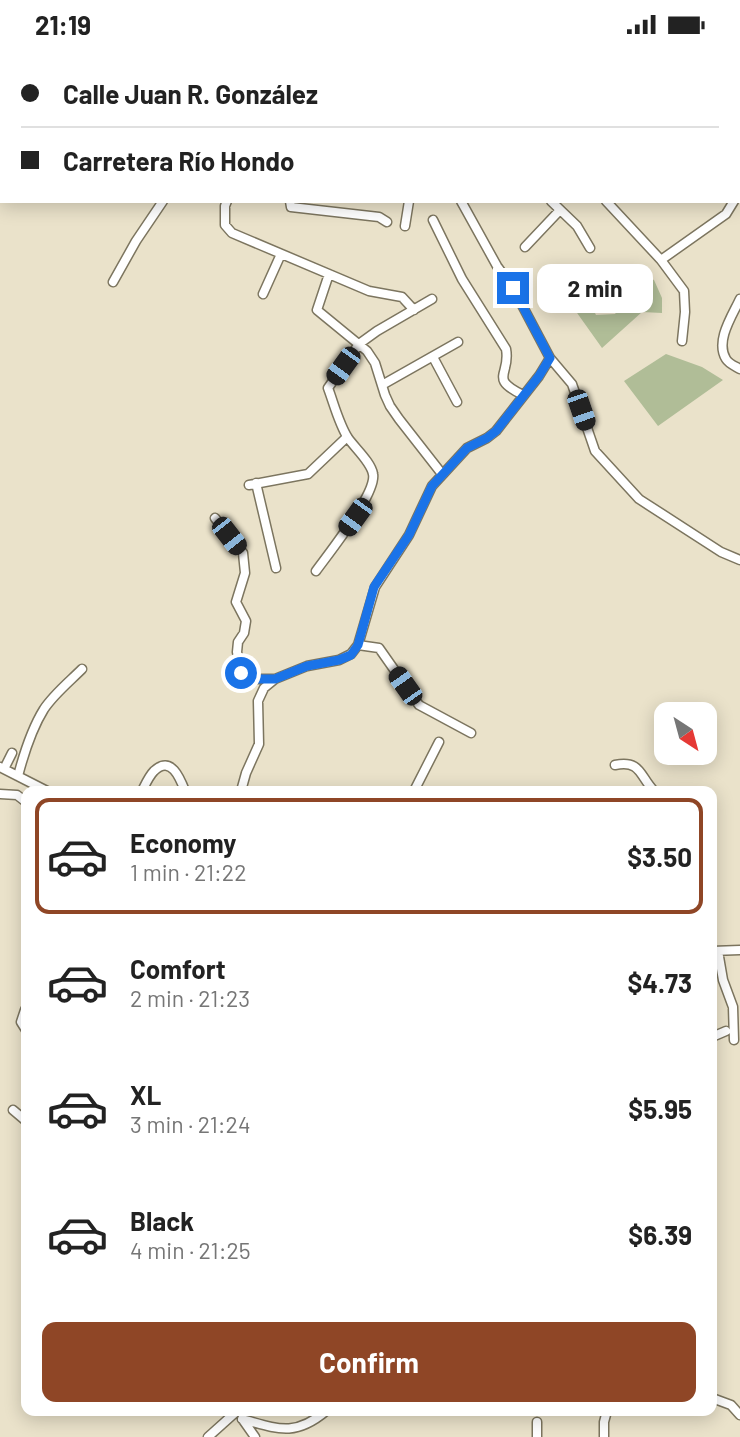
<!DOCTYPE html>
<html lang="en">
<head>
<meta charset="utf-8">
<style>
  :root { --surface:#fff; --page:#f6f6f6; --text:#222; --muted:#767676; --line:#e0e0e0; --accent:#8f4626 }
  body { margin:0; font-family:Barlow,sans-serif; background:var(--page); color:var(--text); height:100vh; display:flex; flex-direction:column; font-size:26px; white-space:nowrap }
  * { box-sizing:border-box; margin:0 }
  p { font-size:23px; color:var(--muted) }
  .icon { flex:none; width:38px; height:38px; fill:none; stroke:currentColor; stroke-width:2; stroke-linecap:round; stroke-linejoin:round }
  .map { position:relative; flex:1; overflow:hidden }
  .side { position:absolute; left:21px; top:737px; width:696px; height:630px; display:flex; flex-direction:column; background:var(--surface); border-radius:14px; box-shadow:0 4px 18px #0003 }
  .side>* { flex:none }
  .banner { position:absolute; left:0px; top:0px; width:740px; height:154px; box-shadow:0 4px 18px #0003; display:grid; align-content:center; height:154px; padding:0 21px; background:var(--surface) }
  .needle { width:46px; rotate:144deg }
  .fabs { position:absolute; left:654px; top:653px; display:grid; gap:14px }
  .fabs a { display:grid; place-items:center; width:63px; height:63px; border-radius:14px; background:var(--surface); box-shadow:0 4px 18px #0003; font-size:35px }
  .end { position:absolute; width:32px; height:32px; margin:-16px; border:9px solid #1a73e8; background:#fff; box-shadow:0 0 0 4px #fff }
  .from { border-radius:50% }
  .bubble { position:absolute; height:49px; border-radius:14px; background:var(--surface); box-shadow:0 4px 18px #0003; font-size:23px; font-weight:700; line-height:49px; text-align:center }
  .car { position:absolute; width:21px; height:42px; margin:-21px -10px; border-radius:9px; box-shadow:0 0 5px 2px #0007; background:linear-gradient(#222 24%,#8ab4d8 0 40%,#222 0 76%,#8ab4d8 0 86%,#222 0) }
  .banner b { display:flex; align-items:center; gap:24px; height:66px; font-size:26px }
  .banner b+b { border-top:2px solid var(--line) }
  .banner i { width:18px; height:18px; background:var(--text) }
  ul { padding:12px 0 0; list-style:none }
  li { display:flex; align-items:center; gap:21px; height:116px; margin:0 14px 10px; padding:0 7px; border:4px solid transparent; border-radius:14px }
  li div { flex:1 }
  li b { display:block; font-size:26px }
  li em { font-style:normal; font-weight:700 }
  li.current { border-color:var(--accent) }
  li>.icon { width:63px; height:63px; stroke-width:1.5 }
  .action { display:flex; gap:14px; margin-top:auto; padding:14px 21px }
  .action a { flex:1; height:80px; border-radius:14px; background:var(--accent); color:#fff; font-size:28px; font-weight:700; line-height:80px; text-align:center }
  .status { display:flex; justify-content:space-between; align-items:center; height:49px; padding:0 35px; background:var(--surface); direction:ltr }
  .status svg { height:19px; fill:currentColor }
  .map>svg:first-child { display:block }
  .green { fill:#b0bd97 }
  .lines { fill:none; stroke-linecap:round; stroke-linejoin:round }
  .minor-casing { stroke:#7c755f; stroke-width:11 }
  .minor { stroke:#fff; stroke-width:8 }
  .route { stroke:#1a73e8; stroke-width:9 }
</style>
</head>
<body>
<div class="status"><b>21:19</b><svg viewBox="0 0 49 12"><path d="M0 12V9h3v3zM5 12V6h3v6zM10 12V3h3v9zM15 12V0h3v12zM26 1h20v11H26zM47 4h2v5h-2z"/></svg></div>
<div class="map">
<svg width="740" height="1388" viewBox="0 0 740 1388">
  <rect width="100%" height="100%" fill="#eae2ca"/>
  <path class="green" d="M582,220L591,234L588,250L596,266L615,265L635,239L623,225L630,222L654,231L662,249V264L642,263L602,299L565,247V224Z
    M666,305L702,318L723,331L658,377L624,332Z"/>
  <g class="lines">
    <defs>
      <path id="minor" d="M426,0L429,2
        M644,0L645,2
        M738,58L740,59
        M0,65L2,66
        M0,123L2,122
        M738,144L740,141
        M227,152L225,157V176L232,184L369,242L402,248L414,261
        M290,152L291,158L379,168L387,173
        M461,152L497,217L513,239L550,309L572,335L595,402L639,450L721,503L740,511
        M551,152L577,177L590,199
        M606,152L661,211L684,242L685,263L682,292
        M433,171L462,230L506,300C511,326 488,329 523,346
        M405,177L409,152
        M525,198L560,161
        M661,211L726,165L734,152
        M329,225L317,261L367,302L375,314L385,346L390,357L399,370L442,425
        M113,233L136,192L163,152
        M263,245L281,205
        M740,250C732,267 715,292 726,310C729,315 735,317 740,320
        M433,308L457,353
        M382,336L458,293
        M256,434L276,519
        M249,436L308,425L347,388
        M215,469L243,504L245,524L236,553L246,572L244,584L238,593L237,603L241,623L250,630H275
        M316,522C329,504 377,444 373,425C371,413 355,399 348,389C339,375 334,355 328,339L359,295L377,282L432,250
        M358,596L379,599L419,656L471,684
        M615,716C641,711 639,726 654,742
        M0,718L47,742
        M4,720L12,704
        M18,727C24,704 31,681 44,660C54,645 69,633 82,620
        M142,742C145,736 149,727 154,722C171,706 180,729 185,742
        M241,742L246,724L259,695L258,652L264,639L275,630L307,617L339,611L351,605L358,596L375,538L409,486L432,437L467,399L487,389L496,382L539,327L550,309
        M414,742L439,693
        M0,745L17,746L26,753
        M712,902L740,901
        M718,902L723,931L733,958L734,991
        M26,961H25L21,973L26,981
        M712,988L726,982
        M13,1061L26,1072
        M712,1349L731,1356L740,1366
        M242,1370C278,1380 295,1388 326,1362
        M243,1371L255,1388
        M208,1388L237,1362
        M537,1388V1373
        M604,1388V1373L607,1362"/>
    </defs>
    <use href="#minor" class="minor-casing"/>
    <use href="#minor" class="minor"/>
  </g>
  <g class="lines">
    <path class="route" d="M241,624L250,630H275L307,617L339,611L351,606L358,596L374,538L409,486L432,437L467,399L487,389L496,382L539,327L550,309L513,239"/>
  </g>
</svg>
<div class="fabs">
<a><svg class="needle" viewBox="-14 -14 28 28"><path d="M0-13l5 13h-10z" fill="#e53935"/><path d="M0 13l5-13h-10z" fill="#767676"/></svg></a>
</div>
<i class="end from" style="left:241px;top:624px"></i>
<i class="end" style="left:513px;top:239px"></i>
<div class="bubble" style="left:537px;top:215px;width:116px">2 min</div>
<i class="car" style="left:343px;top:317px;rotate:216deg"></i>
<i class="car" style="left:581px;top:361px;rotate:161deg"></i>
<i class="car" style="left:355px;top:468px;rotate:216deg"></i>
<i class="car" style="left:229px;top:487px;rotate:142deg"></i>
<i class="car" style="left:405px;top:637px;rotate:325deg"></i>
<div class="banner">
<b><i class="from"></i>Calle Juan R. González</b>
<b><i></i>Carretera Río Hondo</b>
</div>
<section class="side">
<ul>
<li class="current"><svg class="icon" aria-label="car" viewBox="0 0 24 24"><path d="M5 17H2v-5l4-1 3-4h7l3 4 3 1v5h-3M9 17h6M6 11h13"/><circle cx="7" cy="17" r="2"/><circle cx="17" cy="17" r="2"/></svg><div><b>Economy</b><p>1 min · 21:22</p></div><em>$3.50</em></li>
<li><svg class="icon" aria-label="car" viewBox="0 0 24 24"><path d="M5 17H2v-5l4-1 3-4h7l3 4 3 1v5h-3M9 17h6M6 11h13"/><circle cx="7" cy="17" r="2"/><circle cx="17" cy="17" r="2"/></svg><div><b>Comfort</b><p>2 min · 21:23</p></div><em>$4.73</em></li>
<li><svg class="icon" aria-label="car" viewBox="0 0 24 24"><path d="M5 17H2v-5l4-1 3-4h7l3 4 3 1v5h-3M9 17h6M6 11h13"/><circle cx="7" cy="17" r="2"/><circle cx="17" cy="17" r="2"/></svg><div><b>XL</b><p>3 min · 21:24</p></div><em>$5.95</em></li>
<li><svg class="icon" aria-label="car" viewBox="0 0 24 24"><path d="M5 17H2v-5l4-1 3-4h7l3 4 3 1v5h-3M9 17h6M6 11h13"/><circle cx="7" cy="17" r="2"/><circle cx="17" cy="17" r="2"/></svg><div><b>Black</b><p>4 min · 21:25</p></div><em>$6.39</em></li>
</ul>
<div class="action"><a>Confirm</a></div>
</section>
</div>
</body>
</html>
